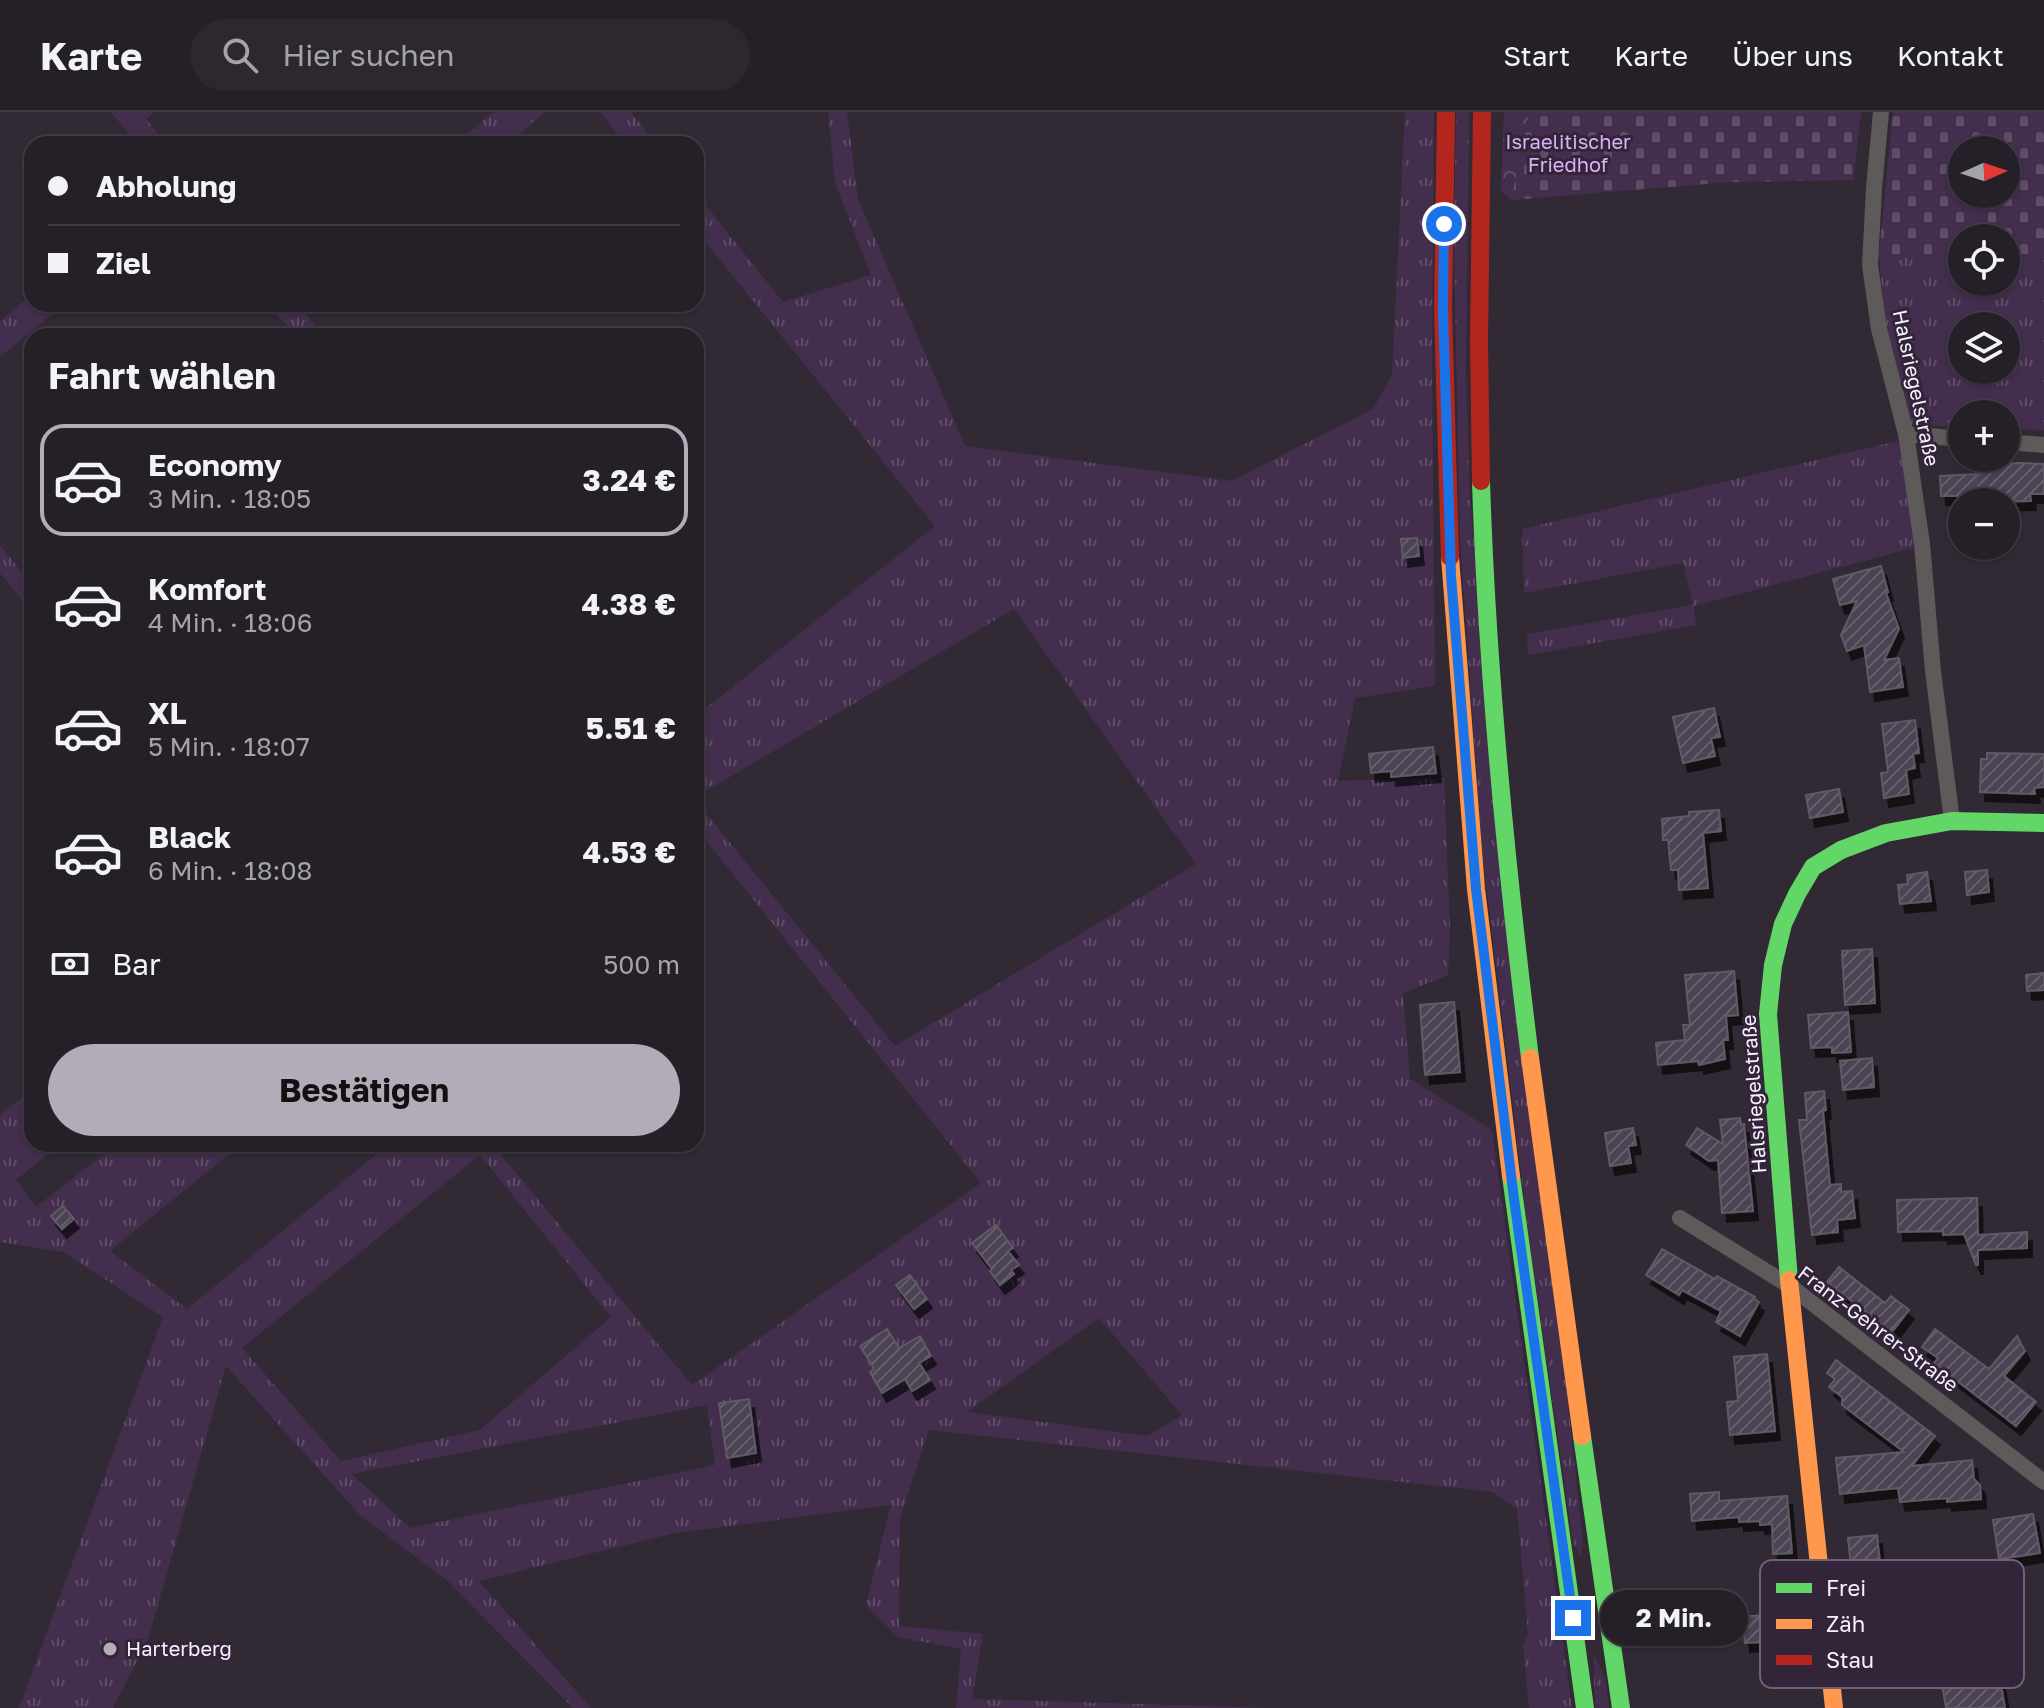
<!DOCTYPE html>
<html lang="de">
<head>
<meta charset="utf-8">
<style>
  :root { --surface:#252028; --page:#2d2830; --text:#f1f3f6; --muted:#a3a3a8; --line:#423e45; --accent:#b4abb8 }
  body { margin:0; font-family:"Golos Text",sans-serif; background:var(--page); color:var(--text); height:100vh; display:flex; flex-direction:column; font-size:30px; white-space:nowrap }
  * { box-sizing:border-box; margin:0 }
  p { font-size:26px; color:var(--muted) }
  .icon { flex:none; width:44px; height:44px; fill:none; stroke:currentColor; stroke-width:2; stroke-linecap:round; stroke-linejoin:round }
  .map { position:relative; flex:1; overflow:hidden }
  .drawer { position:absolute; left:24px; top:216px; width:680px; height:824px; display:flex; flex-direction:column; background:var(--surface); border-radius:24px; box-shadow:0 2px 6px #0004,0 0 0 2px var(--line) }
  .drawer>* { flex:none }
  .guide { position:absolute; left:24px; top:24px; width:680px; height:176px; border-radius:24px; box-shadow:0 2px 6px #0004,0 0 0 2px var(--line); display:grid; align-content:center; height:176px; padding:0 24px; background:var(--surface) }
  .needle { width:52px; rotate:87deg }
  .buttons { position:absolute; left:1948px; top:24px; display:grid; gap:16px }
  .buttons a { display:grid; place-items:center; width:72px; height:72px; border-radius:50%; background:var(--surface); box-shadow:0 2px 6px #0004,0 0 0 2px var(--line); font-size:40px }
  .end { position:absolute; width:36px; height:36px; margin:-18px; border:10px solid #1a73e8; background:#fff; box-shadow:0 0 0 4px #fff }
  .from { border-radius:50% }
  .bubble { position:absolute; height:56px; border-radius:28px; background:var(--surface); box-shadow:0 2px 6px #0004,0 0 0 2px var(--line); font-size:26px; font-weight:700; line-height:56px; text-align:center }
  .guide b { display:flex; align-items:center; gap:28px; height:76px; font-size:30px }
  .guide b+b { border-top:2px solid var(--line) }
  .guide i { width:20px; height:20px; background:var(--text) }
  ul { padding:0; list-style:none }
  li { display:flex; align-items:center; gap:24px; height:112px; margin:0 16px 12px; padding:0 8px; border:4px solid transparent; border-radius:24px }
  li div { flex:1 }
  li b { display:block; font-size:30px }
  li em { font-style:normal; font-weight:700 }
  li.current { border-color:var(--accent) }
  li>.icon { width:72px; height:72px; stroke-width:1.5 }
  h2 { padding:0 24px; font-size:36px; line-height:96px }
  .pay { display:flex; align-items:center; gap:20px; height:88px; padding:0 24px; font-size:30px }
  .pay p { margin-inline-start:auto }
  .cta { display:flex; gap:16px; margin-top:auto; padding:16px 24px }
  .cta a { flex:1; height:92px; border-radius:48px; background:var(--accent); color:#111; font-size:32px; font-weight:700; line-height:92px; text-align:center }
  header { display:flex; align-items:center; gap:48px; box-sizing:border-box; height:112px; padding:0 40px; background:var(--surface); border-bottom:2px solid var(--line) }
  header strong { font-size:38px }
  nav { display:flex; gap:44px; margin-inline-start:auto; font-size:28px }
  .search { width:560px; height:72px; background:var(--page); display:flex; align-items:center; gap:20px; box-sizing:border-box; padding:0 28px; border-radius:44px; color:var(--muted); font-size:30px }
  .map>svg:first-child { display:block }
  .grass { fill:url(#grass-tufts); fill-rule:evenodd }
  .forest { fill:url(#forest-crowns) }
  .cemetery { fill:url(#cemetery-stones); fill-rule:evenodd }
  .building { fill:url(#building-hatch); stroke:#5f5a63; stroke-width:2; filter:url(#shadow) }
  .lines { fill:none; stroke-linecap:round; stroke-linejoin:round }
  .street { stroke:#5e5a5a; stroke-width:16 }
  .fast { stroke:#63d668; stroke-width:18 }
  .slow { stroke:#ff974d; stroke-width:18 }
  .jam { stroke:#b3261e; stroke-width:18 }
  .route { stroke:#1a73e8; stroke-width:10 }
  .poi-dot { fill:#b4abb8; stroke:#322539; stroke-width:3 }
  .labels { text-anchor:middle; stroke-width:6; stroke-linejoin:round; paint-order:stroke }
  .park-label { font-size:20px; fill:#ddb0f4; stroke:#322539 }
  .street-label { font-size:20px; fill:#faf1ff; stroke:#322539 }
  .poi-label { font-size:20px; fill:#faf1ff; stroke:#322539; text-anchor:start }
  .key { fill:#322539; stroke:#6e6274; stroke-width:2 }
  .key-label { font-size:22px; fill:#faf1ff }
</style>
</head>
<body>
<header>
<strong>Karte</strong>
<div class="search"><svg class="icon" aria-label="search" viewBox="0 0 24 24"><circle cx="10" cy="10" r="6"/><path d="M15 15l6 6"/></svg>Hier suchen</div>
<nav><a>Start</a><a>Karte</a><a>Über uns</a><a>Kontakt</a></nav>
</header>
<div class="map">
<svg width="2044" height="1596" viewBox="0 0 2044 1596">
  <defs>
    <pattern id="grass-tufts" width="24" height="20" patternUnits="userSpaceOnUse" patternTransform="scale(2)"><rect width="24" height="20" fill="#432e4d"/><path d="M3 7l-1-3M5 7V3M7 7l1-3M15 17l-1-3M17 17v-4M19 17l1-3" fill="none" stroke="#5f4d68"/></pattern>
    <pattern id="forest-crowns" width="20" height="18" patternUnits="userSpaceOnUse" patternTransform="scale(2)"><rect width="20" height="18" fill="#432e4d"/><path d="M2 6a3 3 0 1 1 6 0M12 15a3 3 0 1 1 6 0" fill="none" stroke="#5f4d68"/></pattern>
    <pattern id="cemetery-stones" width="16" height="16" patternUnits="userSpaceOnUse" patternTransform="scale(2)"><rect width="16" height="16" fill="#432e4d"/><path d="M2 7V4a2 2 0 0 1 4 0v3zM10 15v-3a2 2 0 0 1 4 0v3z" fill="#5f4d68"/></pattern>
    <pattern id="building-hatch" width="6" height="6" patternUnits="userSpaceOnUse" patternTransform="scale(2)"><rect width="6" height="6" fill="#4b4252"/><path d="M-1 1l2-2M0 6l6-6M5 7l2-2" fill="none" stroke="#665e6c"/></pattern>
    <filter id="shadow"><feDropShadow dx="5" dy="9" stdDeviation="0" flood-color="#0009"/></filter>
  </defs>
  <rect width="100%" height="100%" fill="#312a35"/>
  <path class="grass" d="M111,0H154L146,7L166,32H137Z
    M493,0H545L507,32H456Z
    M600,0H631L656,32H626Z
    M828,0H847L858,87L965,334L1232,369L1373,297L1392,263L1405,0H1434L1432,248L1435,574L1355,586L1338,669L1444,666L1450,817L1448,863L1403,881L1410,967L1492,1018L1572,1596H1529L1523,1533L1528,1523L1517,1397L1493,1380L929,1318L900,1406L899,1514L983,1522L972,1587L1269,1596H956L961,1537L898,1525L866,1493L891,1393L675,1421L479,1469L591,1596H573L448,1469L360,1403L226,1254L148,1527L113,1596H19L163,1205L64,1140L0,1130V1003L32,978V1032H60L16,1068L36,1095L117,1032H241L110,1139L187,1197L389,1032H492L692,1273L981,1071L696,716V689L895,934L1196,752L1014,497L696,685V604L935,414L696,118V81L783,190L871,163L835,70ZM480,1043L611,1205L480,1318L341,1349L242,1236ZM1099,1206L1182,1303L1148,1324L967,1300ZM707,1293L715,1353L410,1416L352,1362Z
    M1456,0H1469L1466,257L1470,391L1583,1430L1581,1444L1573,1431L1528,1117L1482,739L1460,428L1454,134Z
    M1879,142L1962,143V170H2006V143L2044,144V318L2006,317V302H1962V315L1911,312L1886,219ZM1962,214H2006V258H1962Z
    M32,183V192H64L0,245V209Z
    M269,192H315L305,201L323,224H295Z
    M1898,329L1910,387L1916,435L1694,494L1696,513L1528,543L1527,522L1693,493L1683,451L1524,481L1522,417Z
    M0,433L32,473V500L0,461Z
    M1594,1542L1605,1567L1609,1596H1596L1594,1576Z"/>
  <path class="forest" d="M1504,0H1530L1511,88L1501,78Z"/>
  <path class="cemetery" d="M1530,0H1861L1853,68L1731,70L1511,88Z
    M1893,0H2044V144L2006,143V126H1962V143L1879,142ZM1962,38H2006V82H1962Z"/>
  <path class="building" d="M2019,351L2044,352V382H2030L2031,389L1958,390V384H1941L1940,364L1981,362V354Z
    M1417,426L1419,444L1403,446L1401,427Z
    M1881,454L1888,480L1886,481L1899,517L1884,548L1899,546L1903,575L1870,580L1864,533L1847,539L1841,523L1857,489L1840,493L1833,467Z
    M1714,596L1720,625L1711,626L1715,644L1683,651L1673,605Z
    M1915,608L1919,641L1913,642L1915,656L1906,658L1909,682L1884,686L1881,661L1888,660L1882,612Z
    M1433,635L1436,661L1391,665V659L1371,661L1369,642Z
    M1987,641L2044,642V675L2034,676L2035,682L1980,680L1981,647H1987Z
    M1839,677L1843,700L1810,706L1806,683Z
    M1719,698L1721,719L1703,721L1708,776L1679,778L1678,758H1671L1668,728H1663L1662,707L1689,704V700Z
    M1987,758L1989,780L1967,783L1965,760Z
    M1927,760L1931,789L1900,792L1898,773L1908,772L1907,763Z
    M1872,837L1875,891L1845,893L1842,839Z
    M1734,859L1738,903L1726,904L1728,928H1723L1725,947L1699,953L1698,949L1658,953L1656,931L1685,928L1683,913H1690L1685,863Z
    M2044,861V878L2027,879L2026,863Z
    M1454,890L1460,960L1425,963L1420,893Z
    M1848,900L1851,940L1832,941V935L1811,936L1808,903Z
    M1872,946L1874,975L1843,978L1840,949Z
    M1824,979L1826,998L1823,999L1830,1073L1841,1072V1080L1852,1079L1855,1106L1837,1108L1838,1120L1812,1123L1799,1008H1807L1805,981Z
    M1740,1006L1741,1013L1744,1012L1753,1099L1722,1101L1718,1048L1709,1049L1686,1033L1697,1016L1723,1032L1720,1008Z
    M1633,1016L1636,1033L1628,1034L1631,1051L1610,1054L1605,1021Z
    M1977,1086L1978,1123L2027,1120V1136L1978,1138V1153H1976L1964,1122L1943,1123V1119L1898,1120L1897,1088Z
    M63,1094L74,1107L62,1117L51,1104Z
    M996,1113L1013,1136L1008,1139L1019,1153L1011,1158L1014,1162L1000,1173L990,1159L992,1157L972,1131Z
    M1662,1137L1715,1167L1717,1164L1755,1185L1754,1187L1759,1190L1740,1224L1716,1210L1721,1199L1682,1178L1679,1183L1646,1163Z
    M1839,1155L1885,1191L1891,1184L1909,1198L1892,1220L1827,1170Z
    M910,1163L927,1187L914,1197L896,1173Z
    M887,1217L899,1236L920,1224L931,1244L919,1251L930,1268L912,1279L905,1267L882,1281L870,1260L874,1257L860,1234Z
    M1935,1217L1989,1257L2017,1224L2025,1239L2004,1264L2036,1290L2016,1314L1934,1251L1938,1246L1922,1235Z
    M1767,1242L1775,1319L1730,1323L1727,1290L1738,1289L1734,1245Z
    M1836,1248L1935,1324L1912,1354L1972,1348L1974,1367L1980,1373L1981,1387L1947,1390V1386L1900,1390L1898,1376L1840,1382L1836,1346L1904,1340L1842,1293V1285L1829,1275L1835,1267L1827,1261Z
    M749,1287L756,1341L727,1346L719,1291Z
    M1719,1380V1389L1787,1384L1792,1441L1773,1442L1772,1412L1760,1413V1409L1739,1410V1405L1692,1409L1690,1382Z
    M2033,1402L2040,1441L1999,1447L1993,1408Z
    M1877,1423L1880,1451L1851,1454L1848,1426Z
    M1776,1502V1509L1789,1508L1793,1549L1765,1552L1763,1530L1745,1531L1742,1505Z
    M1999,1562L2005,1596H1946L1942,1572Z"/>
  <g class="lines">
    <path class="street" d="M1881,0L1874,77L1870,153L1879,217L1906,322L1922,432L1933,559L1952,709
      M1906,322L1962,327
      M2006,330L2044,333
      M1680,1106L1790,1174L2044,1370"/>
    <path class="fast" d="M1481,369C1487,562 1506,754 1530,946
      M1511,1064L1585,1596
      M1789,1168L1768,902L1773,853L1783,812L1797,782L1813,755L1841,738L1886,721L1952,709L2044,711
      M1582,1324L1621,1596"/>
    <path class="slow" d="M1450,445L1476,777L1511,1064
      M1530,946L1582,1324
      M1789,1168L1834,1596"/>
    <path class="jam" d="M1446,0L1443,197L1450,445
      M1481,369L1479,230L1482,0"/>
  </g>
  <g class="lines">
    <path class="route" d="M1444,112L1443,197L1451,464L1476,777L1514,1087L1573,1506"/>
  </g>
  <circle class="poi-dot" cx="110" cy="1537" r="8"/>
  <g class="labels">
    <g class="park-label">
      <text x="1568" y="37">Israelitischer<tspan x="1568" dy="23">Friedhof</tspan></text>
    </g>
    <g class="street-label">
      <text transform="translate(1916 276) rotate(78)" y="7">Halsriegelstraße</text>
      <text transform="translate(1754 982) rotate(-94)" y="7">Halsriegelstraße</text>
      <text transform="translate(1878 1217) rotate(37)" y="7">Franz-Gehrer-Straße</text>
    </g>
    <g class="poi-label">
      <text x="126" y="1544">Harterberg</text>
    </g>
  </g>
  <rect x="1760" y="1448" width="264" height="128" rx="12" class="key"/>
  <rect x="1776" y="1471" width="36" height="10" fill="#63d668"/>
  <rect x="1776" y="1507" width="36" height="10" fill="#ff974d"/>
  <rect x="1776" y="1543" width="36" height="10" fill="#b3261e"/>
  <g class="key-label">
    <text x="1826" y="1484">Frei</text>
    <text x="1826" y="1520">Zäh</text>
    <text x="1826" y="1556">Stau</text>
  </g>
</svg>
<div class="buttons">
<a><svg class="needle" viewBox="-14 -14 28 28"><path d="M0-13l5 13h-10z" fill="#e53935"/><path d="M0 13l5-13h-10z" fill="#a3a3a8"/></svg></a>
<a><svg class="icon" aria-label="locate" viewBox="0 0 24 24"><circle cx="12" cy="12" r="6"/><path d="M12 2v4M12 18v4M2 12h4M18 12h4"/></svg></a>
<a><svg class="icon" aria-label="layers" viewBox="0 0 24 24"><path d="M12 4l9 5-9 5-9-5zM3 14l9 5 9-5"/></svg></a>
<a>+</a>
<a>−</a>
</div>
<i class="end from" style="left:1444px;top:112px"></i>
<i class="end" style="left:1573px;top:1506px"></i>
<div class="bubble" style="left:1600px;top:1478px;width:148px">2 Min.</div>
<div class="guide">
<b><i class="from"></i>Abholung</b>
<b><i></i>Ziel</b>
</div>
<section class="drawer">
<h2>Fahrt wählen</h2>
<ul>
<li class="current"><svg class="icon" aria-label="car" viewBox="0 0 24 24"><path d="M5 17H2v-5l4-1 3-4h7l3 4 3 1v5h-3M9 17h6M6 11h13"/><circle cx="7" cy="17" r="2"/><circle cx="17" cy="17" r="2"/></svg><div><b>Economy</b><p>3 Min. · 18:05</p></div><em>3.24 €</em></li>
<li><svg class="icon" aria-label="car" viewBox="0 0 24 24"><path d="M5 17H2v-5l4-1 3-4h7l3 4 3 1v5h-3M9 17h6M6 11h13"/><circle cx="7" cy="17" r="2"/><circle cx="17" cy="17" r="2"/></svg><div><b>Komfort</b><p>4 Min. · 18:06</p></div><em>4.38 €</em></li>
<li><svg class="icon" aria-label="car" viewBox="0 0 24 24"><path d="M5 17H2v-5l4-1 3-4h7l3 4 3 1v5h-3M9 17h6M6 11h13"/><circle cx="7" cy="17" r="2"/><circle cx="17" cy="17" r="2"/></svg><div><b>XL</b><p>5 Min. · 18:07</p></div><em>5.51 €</em></li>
<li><svg class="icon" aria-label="car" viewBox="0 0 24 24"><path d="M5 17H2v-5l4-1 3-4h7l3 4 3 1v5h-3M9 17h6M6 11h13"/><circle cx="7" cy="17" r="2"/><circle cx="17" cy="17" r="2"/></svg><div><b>Black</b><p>6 Min. · 18:08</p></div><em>4.53 €</em></li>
</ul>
<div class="pay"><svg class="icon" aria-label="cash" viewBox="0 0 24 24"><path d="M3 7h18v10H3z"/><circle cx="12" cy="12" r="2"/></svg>Bar<p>500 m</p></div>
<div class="cta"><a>Bestätigen</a></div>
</section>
</div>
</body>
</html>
